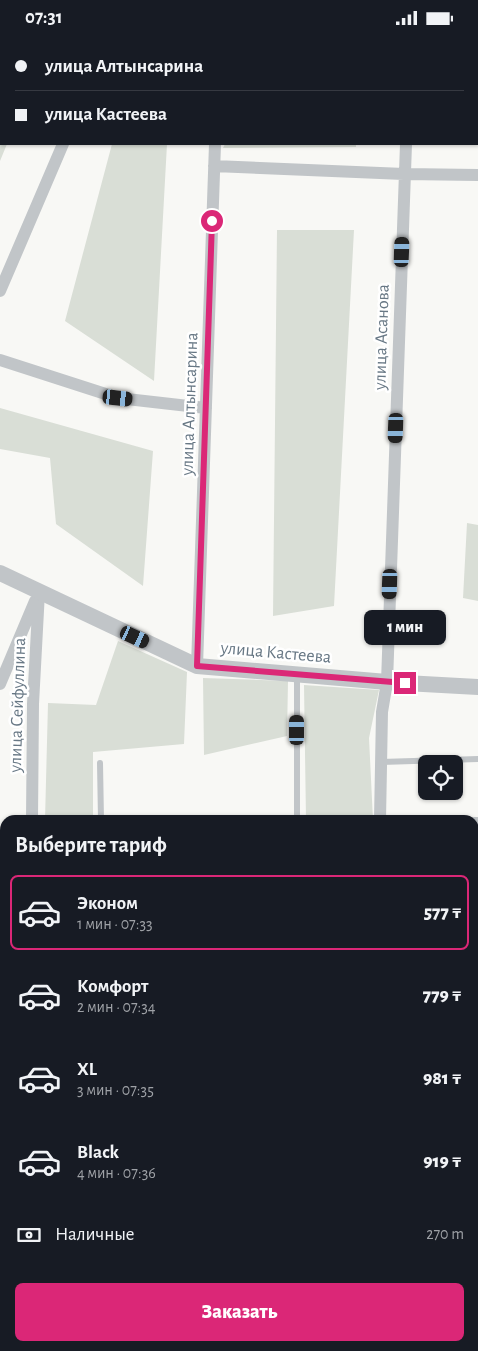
<!DOCTYPE html>
<html lang="ru">
<head>
<meta charset="utf-8">
<style>
  :root { --surface:#171b24; --page:#20242c; --text:#f1f3f6; --muted:#9ea1a6; --line:#363941; --accent:#db2777 }
  body { margin:0; font-family:"Alegreya Sans",sans-serif; background:var(--page); color:var(--text); height:100vh; display:flex; flex-direction:column; font-size:19px; white-space:nowrap }
  * { box-sizing:border-box; margin:0 }
  p { font-size:16px; color:var(--muted) }
  .icon { flex:none; width:28px; height:28px; fill:none; stroke:currentColor; stroke-width:2; stroke-linecap:round; stroke-linejoin:round }
  .map { position:relative; flex:1; overflow:hidden }
  .side { position:absolute; left:0px; top:780px; width:479px; height:536px; display:flex; flex-direction:column; background:var(--surface); border-radius:15px 15px 0 0; box-shadow:0 1px 4px #0004 }
  .side>* { flex:none }
  .banner { position:absolute; left:0px; top:0px; width:479px; height:110px; box-shadow:0 1px 4px #0004; display:grid; align-content:center; height:110px; padding:0 15px; background:var(--surface) }
  .buttons { position:absolute; left:418px; top:720px; display:grid; gap:10px }
  .buttons a { display:grid; place-items:center; width:45px; height:45px; border-radius:8px; background:var(--surface); box-shadow:0 1px 4px #0004; font-size:25px }
  .end { position:absolute; width:22px; height:22px; margin:-11px; border:6px solid #db2777; background:#fff; box-shadow:0 0 0 2px #fff }
  .from { border-radius:50% }
  .bubble { position:absolute; height:35px; border-radius:8px; background:var(--surface); box-shadow:0 1px 4px #0004; font-size:16px; font-weight:800; line-height:35px; text-align:center }
  .car { position:absolute; width:15px; height:30px; margin:-15px -8px; border-radius:6px; box-shadow:0 0 4px 1px #0007; background:linear-gradient(#222 24%,#8ab4d8 0 40%,#222 0 76%,#8ab4d8 0 86%,#222 0) }
  .banner b { display:flex; align-items:center; gap:18px; height:48px; font-size:19px }
  .banner b+b { border-top:1px solid var(--line) }
  .banner i { width:12px; height:12px; background:var(--text) }
  ul { padding:0; list-style:none }
  li { display:flex; align-items:center; gap:15px; height:75px; margin:0 10px 8px; padding:0 5px; border:2px solid transparent; border-radius:8px }
  li div { flex:1 }
  li b { display:block; font-size:19px }
  li em { font-style:normal; font-weight:800 }
  li.active { border-color:var(--accent) }
  li>.icon { width:45px; height:45px; stroke-width:1.5 }
  h2 { padding:0 15px; font-size:22px; line-height:60px }
  .pay { display:flex; align-items:center; gap:12px; height:55px; padding:0 15px; font-size:19px }
  .pay p { margin-inline-start:auto }
  .button { display:flex; gap:10px; margin-top:auto; padding:10px 15px }
  .button a { flex:1; height:58px; border-radius:8px; background:var(--accent); color:#fff; font-size:20px; font-weight:800; line-height:58px; text-align:center }
  .status { display:flex; justify-content:space-between; align-items:center; height:35px; padding:0 25px; background:var(--surface); direction:ltr }
  .status svg { height:14px; fill:currentColor }
  .map>svg:first-child { display:block }
  .green { fill:#d9ded6 }
  .lines { fill:none; stroke-linecap:round; stroke-linejoin:round }
  .service { stroke:#c1c5c8; stroke-width:6 }
  .minor { stroke:#c1c5c8; stroke-width:12 }
  .tertiary { stroke:#c1c5c8; stroke-width:16 }
  .route { stroke:#db2777; stroke-width:6 }
  .labels { text-anchor:middle; stroke-width:5; stroke-linejoin:round; paint-order:stroke }
  .street-label { font-size:18px; fill:#687885; stroke:#fff }
</style>
</head>
<body>
<div class="status"><b>07:31</b><svg viewBox="0 0 49 12"><path d="M0 12V9h3v3zM5 12V6h3v6zM10 12V3h3v9zM15 12V0h3v12zM26 1h20v11H26zM47 4h2v5h-2z"/></svg></div>
<div class="map">
<svg width="478" height="1316" viewBox="0 0 478 1316">
  <rect width="100%" height="100%" fill="#f8f8f5"/>
  <path class="green" d="M0,0H48L1,1V109H7L0,126Z
    M112,109H167L154,346L65,286Z
    M225,109H356V112L223,113Z
    M277,195H354L334,571L273,581Z
    M0,373L153,416L143,551L56,489L50,423L0,414Z
    M467,488L478,490V566L463,563Z
    M118,606L187,637L184,709L93,717V785H45L48,668L96,670Z
    M203,643L288,646L287,701L204,720Z
    M304,650L379,655L369,703L373,785H306Z
    M151,1311H247V1316H150Z"/>
  <g class="lines">
    <path class="service" d="M381,727L478,724
      M100,728L101,785
      M297,785V641"/>
    <path class="minor" d="M187,0L191,1
      M108,1L109,0
      M220,1V0
      M411,1L412,0
      M214,131L404,139L478,140
      M0,256L63,109
      M0,325L118,363L206,373
      M197,631L215,109
      M0,649L35,566
      M32,785L33,669L39,557
      M380,785L382,677L387,647L406,109
      M474,788H478
      M474,823H478
      M0,828H5
      M392,1311V1316
      M31,1316V1311
      M471,1316V1311"/>
    <path class="tertiary" d="M0,538L197,631L387,647L478,652"/>
  </g>
  <g class="lines">
    <path class="route" d="M212,186L197,631L405,648"/>
  </g>
  <g class="labels">
    <g class="street-label">
      <text transform="translate(381 302) rotate(-88)" y="6">улица Асанова</text>
      <text transform="translate(189 369) rotate(-88)" y="6">улица Алтынсарина</text>
      <text transform="translate(276 617) rotate(5)" y="6">улица Кастеева</text>
      <text transform="translate(17 670) rotate(-88)" y="6">улица Сейфуллина</text>
    </g>
  </g>
</svg>
<div class="buttons">
<a><svg class="icon" aria-label="locate" viewBox="0 0 24 24"><circle cx="12" cy="12" r="6"/><path d="M12 2v4M12 18v4M2 12h4M18 12h4"/></svg></a>
</div>
<i class="end from" style="left:212px;top:186px"></i>
<i class="end" style="left:405px;top:648px"></i>
<div class="bubble" style="left:364px;top:575px;width:82px">1 мин</div>
<i class="car" style="left:402px;top:217px;rotate:2deg"></i>
<i class="car" style="left:118px;top:363px;rotate:96deg"></i>
<i class="car" style="left:396px;top:393px;rotate:182deg"></i>
<i class="car" style="left:390px;top:549px;rotate:182deg"></i>
<i class="car" style="left:135px;top:602px;rotate:115deg"></i>
<i class="car" style="left:297px;top:695px;rotate:0deg"></i>
<div class="banner">
<b><i class="from"></i>улица Алтынсарина</b>
<b><i></i>улица Кастеева</b>
</div>
<section class="side">
<h2>Выберите тариф</h2>
<ul>
<li class="active"><svg class="icon" aria-label="car" viewBox="0 0 24 24"><path d="M5 17H2v-5l4-1 3-4h7l3 4 3 1v5h-3M9 17h6M6 11h13"/><circle cx="7" cy="17" r="2"/><circle cx="17" cy="17" r="2"/></svg><div><b>Эконом</b><p>1 мин · 07:33</p></div><em>577 ₸</em></li>
<li><svg class="icon" aria-label="car" viewBox="0 0 24 24"><path d="M5 17H2v-5l4-1 3-4h7l3 4 3 1v5h-3M9 17h6M6 11h13"/><circle cx="7" cy="17" r="2"/><circle cx="17" cy="17" r="2"/></svg><div><b>Комфорт</b><p>2 мин · 07:34</p></div><em>779 ₸</em></li>
<li><svg class="icon" aria-label="car" viewBox="0 0 24 24"><path d="M5 17H2v-5l4-1 3-4h7l3 4 3 1v5h-3M9 17h6M6 11h13"/><circle cx="7" cy="17" r="2"/><circle cx="17" cy="17" r="2"/></svg><div><b>XL</b><p>3 мин · 07:35</p></div><em>981 ₸</em></li>
<li><svg class="icon" aria-label="car" viewBox="0 0 24 24"><path d="M5 17H2v-5l4-1 3-4h7l3 4 3 1v5h-3M9 17h6M6 11h13"/><circle cx="7" cy="17" r="2"/><circle cx="17" cy="17" r="2"/></svg><div><b>Black</b><p>4 мин · 07:36</p></div><em>919 ₸</em></li>
</ul>
<div class="pay"><svg class="icon" aria-label="cash" viewBox="0 0 24 24"><path d="M3 7h18v10H3z"/><circle cx="12" cy="12" r="2"/></svg>Наличные<p>270 m</p></div>
<div class="button"><a>Заказать</a></div>
</section>
</div>
</body>
</html>
